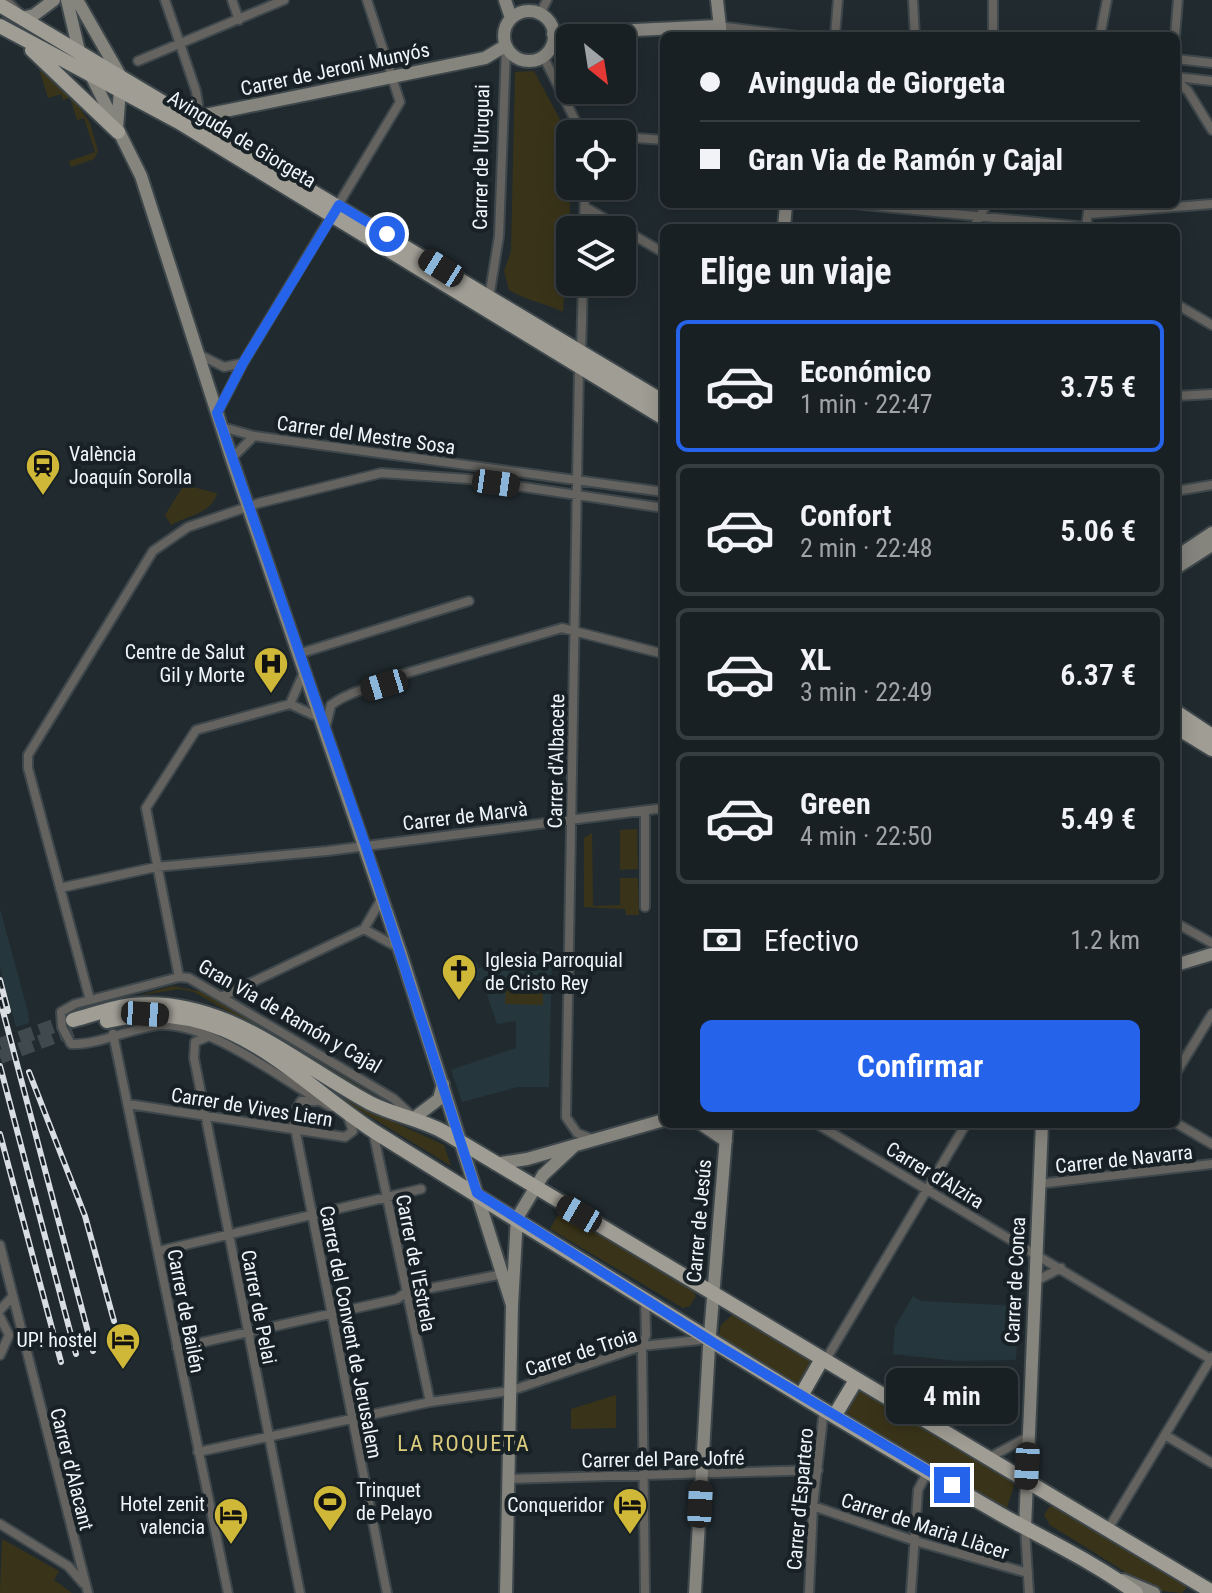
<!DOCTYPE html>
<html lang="es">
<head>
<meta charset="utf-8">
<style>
  :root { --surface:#192023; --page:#22282b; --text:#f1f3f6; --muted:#9fa3a6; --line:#373e41; --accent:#2563eb }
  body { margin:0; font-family:"Roboto Condensed",sans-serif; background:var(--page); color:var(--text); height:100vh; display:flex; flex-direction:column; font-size:30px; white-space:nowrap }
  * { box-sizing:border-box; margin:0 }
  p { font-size:26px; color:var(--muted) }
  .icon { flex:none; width:44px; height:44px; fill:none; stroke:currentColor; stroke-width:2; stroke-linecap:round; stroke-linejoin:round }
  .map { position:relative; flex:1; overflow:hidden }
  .sheet { position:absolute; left:660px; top:224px; width:520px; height:904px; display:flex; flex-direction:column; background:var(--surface); border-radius:12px; box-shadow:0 4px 20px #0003,0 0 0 2px var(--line) }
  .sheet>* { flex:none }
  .banner { position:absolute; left:660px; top:32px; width:520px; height:176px; border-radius:12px; box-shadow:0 4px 20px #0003,0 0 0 2px var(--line); display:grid; align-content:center; height:176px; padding:0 40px; background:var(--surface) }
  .needle { width:52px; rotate:150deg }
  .buttons { position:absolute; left:556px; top:24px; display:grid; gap:16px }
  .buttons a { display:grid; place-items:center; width:80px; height:80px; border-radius:12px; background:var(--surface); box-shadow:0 4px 20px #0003,0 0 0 2px var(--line); font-size:40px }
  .end { position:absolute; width:36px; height:36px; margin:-18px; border:10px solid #2563eb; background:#fff; box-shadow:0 0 0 4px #fff }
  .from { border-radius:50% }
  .bubble { position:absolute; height:56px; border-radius:12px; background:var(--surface); box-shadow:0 4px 20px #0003,0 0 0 2px var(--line); font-size:26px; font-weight:600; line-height:56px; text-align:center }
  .car { position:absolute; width:24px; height:48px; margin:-24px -12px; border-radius:10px; box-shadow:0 0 6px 2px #0007; background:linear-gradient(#222 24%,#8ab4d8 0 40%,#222 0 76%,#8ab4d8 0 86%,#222 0) }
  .banner b { display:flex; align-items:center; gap:28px; height:76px; font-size:30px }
  .banner b+b { border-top:2px solid var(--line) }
  .banner i { width:20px; height:20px; background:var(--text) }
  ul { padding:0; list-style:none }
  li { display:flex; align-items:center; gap:24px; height:132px; margin:0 16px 12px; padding:0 24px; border:4px solid var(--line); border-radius:12px }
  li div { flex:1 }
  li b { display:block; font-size:30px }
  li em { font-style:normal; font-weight:600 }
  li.selected { border-color:var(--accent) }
  li>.icon { width:72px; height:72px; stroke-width:1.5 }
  h2 { padding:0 40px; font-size:36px; line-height:96px }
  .pay { display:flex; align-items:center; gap:20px; height:88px; padding:0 40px; font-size:30px }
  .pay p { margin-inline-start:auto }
  .primary-button { display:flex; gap:16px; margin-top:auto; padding:16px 40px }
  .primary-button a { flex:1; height:92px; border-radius:12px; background:var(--accent); color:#fff; font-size:32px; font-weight:600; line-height:92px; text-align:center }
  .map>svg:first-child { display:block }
  .built { fill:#25373d }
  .green { fill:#393419 }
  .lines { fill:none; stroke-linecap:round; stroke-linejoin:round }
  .primary-tunnel { stroke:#40494d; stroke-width:14; stroke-dasharray:14 7; stroke-linecap:butt }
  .street-casing { stroke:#3e474b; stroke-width:12 }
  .secondary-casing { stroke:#3e474b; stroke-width:16 }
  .primary-casing { stroke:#3e474b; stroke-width:18 }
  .street { stroke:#64635f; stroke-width:8 }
  .secondary { stroke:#85847d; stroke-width:12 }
  .primary { stroke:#9f9d94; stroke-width:14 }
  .rail-casing { stroke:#d8dee1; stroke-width:6 }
  .rail { stroke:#182125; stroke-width:3; stroke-dasharray:9; stroke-linecap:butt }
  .route { stroke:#2563eb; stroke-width:10 }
  .labels { text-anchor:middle; stroke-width:8; stroke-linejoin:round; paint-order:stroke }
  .street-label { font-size:20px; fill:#f0f6f9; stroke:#182125 }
  .poi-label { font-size:20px; fill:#f0f6f9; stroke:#182125; text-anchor:end }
  .neighbourhood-label { font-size:22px; letter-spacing:2px; fill:#dbcc7e; stroke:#182125 }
</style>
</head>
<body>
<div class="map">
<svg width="1212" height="1593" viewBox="0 0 1212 1593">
  <rect width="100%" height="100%" fill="#212b2f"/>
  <path class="built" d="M0,909L28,1012L29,1023L16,1027L0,967Z
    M552,947L549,1087H517L462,1102L451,1070L516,1048V1021L497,1024L482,980L476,981L471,965L477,963L479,968Z
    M913,1296L921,1301L1019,1306L1016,1360L957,1361L893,1354L895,1327Z"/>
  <path class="green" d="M39,69L56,81L55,85L68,91L90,123L98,151L94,159L71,167L69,161L95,152L84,118L77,120L70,98L63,100L61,94L48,98Z
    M534,71L570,138V269L566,273L563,312C545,303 527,301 509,290L504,271L511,251L515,72Z
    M184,485L217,493C212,514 188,515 171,525L165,515Z
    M637,829L638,869L620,870V830Z
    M592,833L593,906L620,905V878H638L639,915H626L625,909L584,907V838Z
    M506,985H543V1005L505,1004Z
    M173,986L203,992L393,1106L194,992L179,989L136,996Z
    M304,1070L383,1117L444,1145L451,1166L343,1100Z
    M560,1211L693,1291L696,1296L690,1306L683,1308L550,1229Z
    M732,1315L808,1358L812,1364L800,1382L795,1383L719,1336L721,1325Z
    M861,1389L1015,1482L1006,1511L846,1413Z
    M616,1395V1428L571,1429V1409Z
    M1055,1506L1186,1584V1589L1182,1593L1154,1590L1050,1525L1044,1515L1049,1507Z
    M2,1539L59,1571L54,1580L72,1593H0Z"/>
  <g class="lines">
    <path class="primary-tunnel" d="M0,1045L65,1022
      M0,1057L75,1029"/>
    <defs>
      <path id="street" d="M6,0L19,13
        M165,0L196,91L198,104L194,120
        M232,0L239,20
        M913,0L915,36
        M540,14L547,0
        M718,26L797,36
        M835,36L838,0
        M993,36V0
        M1100,36L1107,0
        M1175,36L1178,0
        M546,54L545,60L582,134
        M1176,59L1212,63
        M138,61L284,0
        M1176,77L1212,81
        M1176,80L1188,91L1212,130
        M622,137L664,140
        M854,204L1087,227
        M585,207L664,253
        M1088,214L1212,204
        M973,228L987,204
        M1086,228L1089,204
        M584,230L585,186
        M489,298L499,236L506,48
        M1176,304L1212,325
        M581,353L583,282
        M200,355L224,367L243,363
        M579,367L566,1117L577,1133L595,1140
        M1176,396L1212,394
        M217,413L243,363L400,102L367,0
        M222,427L254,436L664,492
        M232,458L254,436
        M1176,491L1212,485
        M298,654L469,601
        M290,704L304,672
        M325,729L331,705C349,691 379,686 400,675L562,628L664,654
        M645,811V907
        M60,888L156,867L327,851L664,808
        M1176,923L1212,943
        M364,929L399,948
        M179,977L146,808L196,730L290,704L320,718
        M221,997L364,929L382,898
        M90,1000L28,768V755L153,551L188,527L259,503L381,473L469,479L664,508
        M113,1034L228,1593
        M207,1037L195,1042L194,1058L300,1593
        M1176,1073L1212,1014
        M316,1101H301L293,1115L294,1123L387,1593
        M128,1104L345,1137L353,1131L348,1117
        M331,1107C286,1083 212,1023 161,1025C132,1027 101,1045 71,1044L62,1027L61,1012L75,1004L179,977L189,978L394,1099L412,1116
        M1176,1123L1212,1144
        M817,1124L1212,1360
        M373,1131L430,1402
        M1038,1184L1212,1164
        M0,1245L88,1593
        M159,1251L421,1189
        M1034,1282L1061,1268
        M0,1310L13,1296
        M0,1317L9,1335L0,1355
        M177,1348L397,1299L405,1293L503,1274
        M825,1361L966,1124
        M1165,1435L1212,1463
        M198,1452L430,1402L510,1391L642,1346L709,1339
        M990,1457L1028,1437
        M508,1479L818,1470
        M813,1506L915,1541L1028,1573
        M0,1524L68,1566L83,1583
        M1025,1528L1029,1593
        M1108,1529L1212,1357
        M645,1593L642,1346L646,1335L645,1299
        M809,1593L813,1506L824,1409
        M911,1593L918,1490L928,1471"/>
      <path id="secondary" d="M67,0L79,51L141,176L233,463L401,954L512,1305
        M77,0L121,77L117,128
        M505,0L511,18
        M717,0L721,36
        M504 36a25 25 0 1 1 50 0a25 25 0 1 1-50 0Z
        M22,18L34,15L54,0
        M553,34L718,26
        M194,120L205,115L485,58L505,46
        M784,228L786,204
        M1176,557L1212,533
        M1176,568L1212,545
        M1176,965L1212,954
        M414,1118L439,1099L443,1084
        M701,1124L726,1141
        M495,1164L527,1159L664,1120
        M1025,1528L1042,1124
        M1123,1580L1154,1593
        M506,1593L512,1305L517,1218L543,1175L573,1147
        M695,1593L709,1347L727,1124"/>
      <path id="primary" d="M0,5L664,402
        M0,26L179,122L664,418
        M32,50L118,132
        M1176,712L1212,736
        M1176,727L1212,749
        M73,1020C92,1015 113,1007 132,1005C224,996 294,1062 370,1103C394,1115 420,1119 444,1132L1212,1592
        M107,1021C147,1011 187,1014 225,1030C282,1055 324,1099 375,1132C491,1205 609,1277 725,1349C816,1406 908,1461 1000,1514C1046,1540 1094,1562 1136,1593
        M802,1394L822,1359
        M835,1415L856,1380"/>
    </defs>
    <use href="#street" class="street-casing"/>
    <use href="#secondary" class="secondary-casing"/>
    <use href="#primary" class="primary-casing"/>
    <use href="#street" class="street"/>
    <use href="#secondary" class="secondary"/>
    <use href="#primary" class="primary"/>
    <defs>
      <path id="rail" d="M0,980L8,1011
        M0,1000L93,1351
        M0,1066L76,1354
        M29,1072L85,1216L114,1321
        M0,1134L61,1362"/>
    </defs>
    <use href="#rail" class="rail-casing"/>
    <use href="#rail" class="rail"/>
  </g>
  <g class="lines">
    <path class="route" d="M387,234L339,205L243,363L217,413L365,844L477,1193L722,1348L952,1485"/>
  </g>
  <defs>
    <symbol id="station-pin" viewBox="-11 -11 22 30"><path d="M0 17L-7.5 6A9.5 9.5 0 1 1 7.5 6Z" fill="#cfb837" stroke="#182125"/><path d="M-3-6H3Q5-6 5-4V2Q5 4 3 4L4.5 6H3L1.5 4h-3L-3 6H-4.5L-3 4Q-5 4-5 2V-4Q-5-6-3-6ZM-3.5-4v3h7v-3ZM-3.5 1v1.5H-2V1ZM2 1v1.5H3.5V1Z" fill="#111"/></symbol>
    <symbol id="hospital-pin" viewBox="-11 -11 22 30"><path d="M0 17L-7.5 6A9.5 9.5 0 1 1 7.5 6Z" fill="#cfb837" stroke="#182125"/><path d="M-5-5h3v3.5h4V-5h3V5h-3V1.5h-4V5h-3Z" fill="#111"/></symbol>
    <symbol id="church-pin" viewBox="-11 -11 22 30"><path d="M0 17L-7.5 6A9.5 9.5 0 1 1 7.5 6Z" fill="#cfb837" stroke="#182125"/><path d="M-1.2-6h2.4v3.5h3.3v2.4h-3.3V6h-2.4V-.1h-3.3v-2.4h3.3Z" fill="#111"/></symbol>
    <symbol id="hotel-pin" viewBox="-11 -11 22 30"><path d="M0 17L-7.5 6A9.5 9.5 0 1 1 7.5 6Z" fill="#cfb837" stroke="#182125"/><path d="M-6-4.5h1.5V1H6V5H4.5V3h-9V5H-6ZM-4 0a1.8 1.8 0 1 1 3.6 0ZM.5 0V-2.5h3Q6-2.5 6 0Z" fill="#111"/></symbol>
    <symbol id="stadium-pin" viewBox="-11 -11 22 30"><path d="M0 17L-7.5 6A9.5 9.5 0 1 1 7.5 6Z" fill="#cfb837" stroke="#182125"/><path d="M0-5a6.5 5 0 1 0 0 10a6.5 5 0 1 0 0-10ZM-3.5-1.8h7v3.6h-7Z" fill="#111"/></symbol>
  </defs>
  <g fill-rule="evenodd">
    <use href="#station-pin" x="23" y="446" width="40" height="54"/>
    <use href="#hospital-pin" x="251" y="644" width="40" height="54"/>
    <use href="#church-pin" x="439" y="951" width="40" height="54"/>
    <use href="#hotel-pin" x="103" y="1320" width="40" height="54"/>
    <use href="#stadium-pin" x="310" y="1482" width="40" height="54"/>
    <use href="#hotel-pin" x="610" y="1485" width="40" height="54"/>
    <use href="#hotel-pin" x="211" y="1495" width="40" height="54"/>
  </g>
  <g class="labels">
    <g class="street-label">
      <text transform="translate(335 69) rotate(-12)" y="7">Carrer de Jeroni Munyós</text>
      <text transform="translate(242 139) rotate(31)" y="7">Avinguda de Giorgeta</text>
      <text transform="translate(481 157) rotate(-89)" y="7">Carrer de l'Uruguai</text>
      <text transform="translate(366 435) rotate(8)" y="7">Carrer del Mestre Sosa</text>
      <text transform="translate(556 761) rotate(-89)" y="7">Carrer d'Albacete</text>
      <text transform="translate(465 816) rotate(-7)" y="7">Carrer de Marvà</text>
      <text transform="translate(290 1016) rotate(30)" y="7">Gran Via de Ramón y Cajal</text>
      <text transform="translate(252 1107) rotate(9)" y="7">Carrer de Vives Liern</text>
      <text transform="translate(1124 1159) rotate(-6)" y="7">Carrer de Navarra</text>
      <text transform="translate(935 1175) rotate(31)" y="7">Carrer d'Alzira</text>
      <text transform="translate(699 1221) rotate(-85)" y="7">Carrer de Jesús</text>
      <text transform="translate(416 1263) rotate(79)" y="7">Carrer de l'Estrela</text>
      <text transform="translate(1015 1280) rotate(-87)" y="7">Carrer de Conca</text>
      <text transform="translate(259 1307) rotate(79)" y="7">Carrer de Pelai</text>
      <text transform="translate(186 1311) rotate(79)" y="7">Carrer de Bailén</text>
      <text transform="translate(351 1332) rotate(79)" y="7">Carrer del Convent de Jerusalem</text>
      <text transform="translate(581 1352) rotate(-18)" y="7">Carrer de Troia</text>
      <text transform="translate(663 1459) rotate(-1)" y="7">Carrer del Pare Jofré</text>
      <text transform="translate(72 1469) rotate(76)" y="7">Carrer d'Alacant</text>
      <text transform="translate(800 1499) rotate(-85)" y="7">Carrer d'Espartero</text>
      <text transform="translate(925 1526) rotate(18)" y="7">Carrer de Maria Llàcer</text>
    </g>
    <g class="poi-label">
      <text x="69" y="461" text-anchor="start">València<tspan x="69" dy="23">Joaquín Sorolla</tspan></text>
      <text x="245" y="659">Centre de Salut<tspan x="245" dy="23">Gil y Morte</tspan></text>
      <text x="485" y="967" text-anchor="start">Iglesia Parroquial<tspan x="485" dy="23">de Cristo Rey</tspan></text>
      <text x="97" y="1347">UP! hostel</text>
      <text x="356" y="1497" text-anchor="start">Trinquet<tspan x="356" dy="23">de Pelayo</tspan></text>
      <text x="205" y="1511">Hotel zenit<tspan x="205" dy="23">valencia</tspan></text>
      <text x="604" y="1512">Conqueridor</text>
    </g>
    <g class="neighbourhood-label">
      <text x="464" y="1451">LA ROQUETA</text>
    </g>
  </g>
</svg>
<div class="buttons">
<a><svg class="needle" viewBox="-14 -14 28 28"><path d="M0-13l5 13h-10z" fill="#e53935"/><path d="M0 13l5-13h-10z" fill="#9fa3a6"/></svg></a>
<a><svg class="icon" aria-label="locate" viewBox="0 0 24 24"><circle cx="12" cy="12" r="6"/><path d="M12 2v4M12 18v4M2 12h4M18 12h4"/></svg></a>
<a><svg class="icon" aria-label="layers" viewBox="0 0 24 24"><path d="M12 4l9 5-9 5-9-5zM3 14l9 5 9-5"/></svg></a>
</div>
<i class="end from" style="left:387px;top:234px"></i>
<i class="end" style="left:952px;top:1485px"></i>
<div class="bubble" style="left:886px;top:1368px;width:132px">4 min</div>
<i class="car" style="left:441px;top:268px;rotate:302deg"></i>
<i class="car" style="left:496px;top:483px;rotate:98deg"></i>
<i class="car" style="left:384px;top:685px;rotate:253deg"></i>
<i class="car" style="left:145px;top:1014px;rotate:94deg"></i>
<i class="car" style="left:579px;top:1214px;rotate:300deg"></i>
<i class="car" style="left:1027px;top:1466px;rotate:183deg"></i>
<i class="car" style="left:700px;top:1504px;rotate:3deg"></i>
<div class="banner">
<b><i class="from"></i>Avinguda de Giorgeta</b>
<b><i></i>Gran Via de Ramón y Cajal</b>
</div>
<section class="sheet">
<h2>Elige un viaje</h2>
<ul>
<li class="selected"><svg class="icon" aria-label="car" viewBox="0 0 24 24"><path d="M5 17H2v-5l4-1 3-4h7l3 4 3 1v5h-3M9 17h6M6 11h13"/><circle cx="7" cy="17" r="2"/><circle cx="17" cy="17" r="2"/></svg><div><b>Económico</b><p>1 min · 22:47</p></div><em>3.75 €</em></li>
<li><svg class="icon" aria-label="car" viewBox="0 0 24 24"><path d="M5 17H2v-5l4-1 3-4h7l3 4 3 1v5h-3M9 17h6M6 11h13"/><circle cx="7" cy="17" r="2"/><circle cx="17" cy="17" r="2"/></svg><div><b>Confort</b><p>2 min · 22:48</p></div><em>5.06 €</em></li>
<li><svg class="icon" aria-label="car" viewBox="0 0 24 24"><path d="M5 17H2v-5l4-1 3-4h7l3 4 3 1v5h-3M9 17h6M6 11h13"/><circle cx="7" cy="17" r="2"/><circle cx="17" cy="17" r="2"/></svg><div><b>XL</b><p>3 min · 22:49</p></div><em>6.37 €</em></li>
<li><svg class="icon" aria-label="car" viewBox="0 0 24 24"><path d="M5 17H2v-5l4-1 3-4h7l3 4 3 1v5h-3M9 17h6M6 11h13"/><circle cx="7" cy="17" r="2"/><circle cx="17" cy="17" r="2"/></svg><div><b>Green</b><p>4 min · 22:50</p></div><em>5.49 €</em></li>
</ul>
<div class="pay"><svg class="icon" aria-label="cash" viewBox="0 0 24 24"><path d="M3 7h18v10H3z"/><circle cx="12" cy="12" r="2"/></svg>Efectivo<p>1.2 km</p></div>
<div class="primary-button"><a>Confirmar</a></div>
</section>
</div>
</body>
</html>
